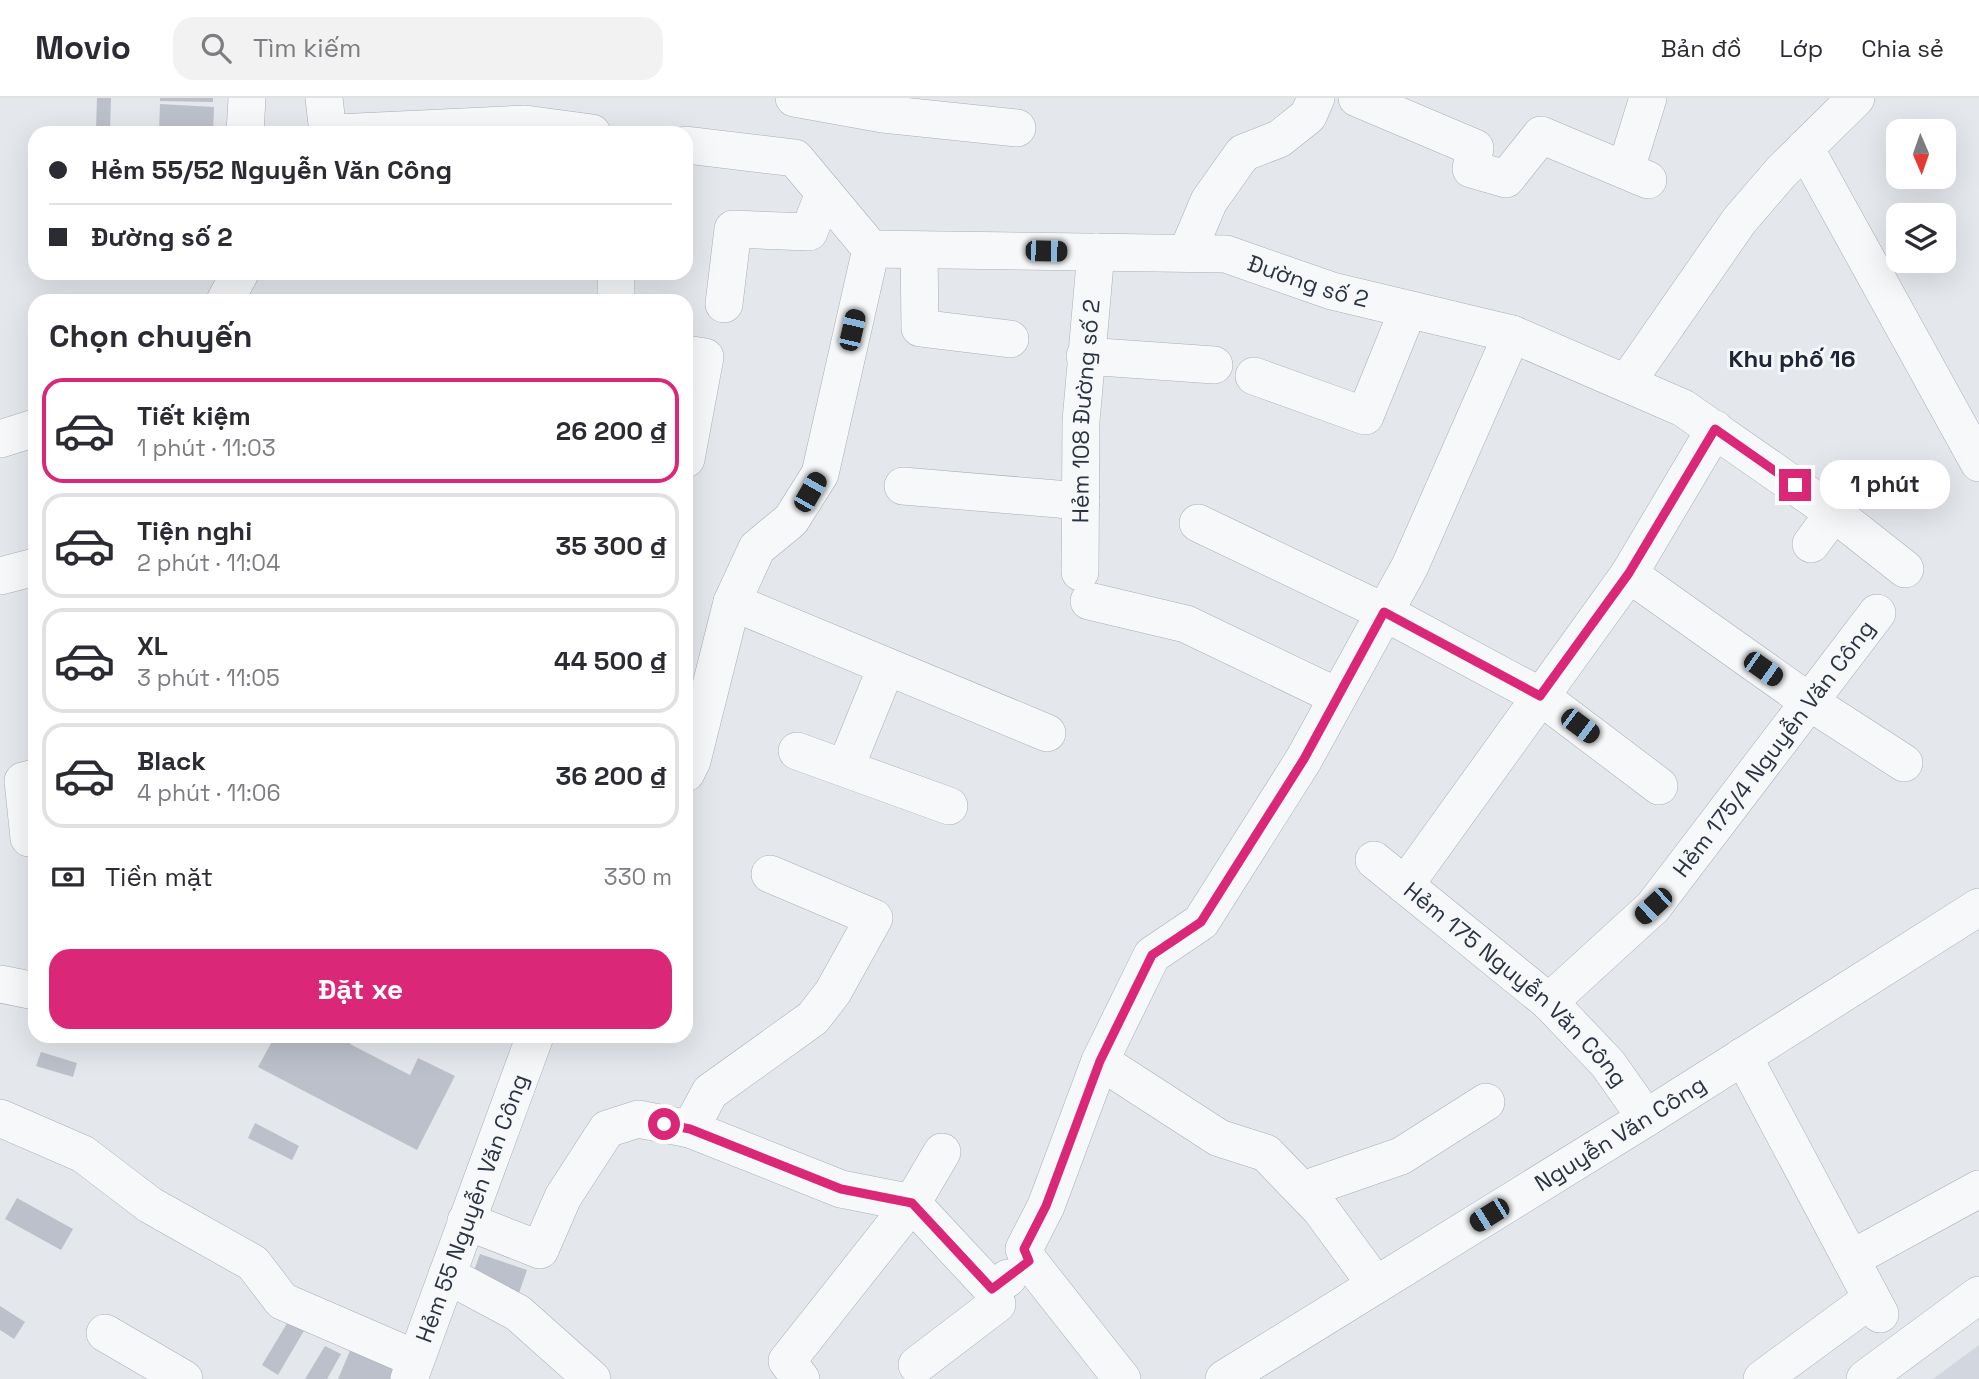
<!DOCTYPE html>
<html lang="vi">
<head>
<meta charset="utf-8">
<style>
  :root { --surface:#fff; --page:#f2f2f3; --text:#2b2b33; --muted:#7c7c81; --line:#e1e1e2; --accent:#db2777 }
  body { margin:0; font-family:"Space Grotesk",sans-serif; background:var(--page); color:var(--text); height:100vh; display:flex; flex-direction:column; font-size:26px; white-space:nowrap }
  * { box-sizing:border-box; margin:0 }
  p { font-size:23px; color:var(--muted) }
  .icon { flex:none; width:38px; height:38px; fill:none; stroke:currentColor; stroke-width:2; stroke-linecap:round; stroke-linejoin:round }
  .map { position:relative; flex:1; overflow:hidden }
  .side { position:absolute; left:28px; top:196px; width:665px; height:749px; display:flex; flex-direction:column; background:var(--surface); border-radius:21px; box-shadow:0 7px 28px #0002 }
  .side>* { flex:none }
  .hud { position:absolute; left:28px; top:28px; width:665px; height:154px; border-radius:21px; box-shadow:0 7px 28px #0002; display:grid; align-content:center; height:154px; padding:0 21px; background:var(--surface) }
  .needle { width:46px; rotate:178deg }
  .tools { position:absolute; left:1886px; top:21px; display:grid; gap:14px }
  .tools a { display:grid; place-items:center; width:70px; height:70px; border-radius:14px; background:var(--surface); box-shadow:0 7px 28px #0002; font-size:35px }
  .end { position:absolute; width:32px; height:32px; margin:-16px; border:9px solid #db2777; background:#fff; box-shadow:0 0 0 4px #fff }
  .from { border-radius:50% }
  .bubble { position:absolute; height:49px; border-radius:21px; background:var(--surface); box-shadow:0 7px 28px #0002; font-size:23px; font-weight:700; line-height:49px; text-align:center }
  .car { position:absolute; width:21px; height:42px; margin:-21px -10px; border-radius:9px; box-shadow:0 0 5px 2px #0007; background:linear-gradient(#222 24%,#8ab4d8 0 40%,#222 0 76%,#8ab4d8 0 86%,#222 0) }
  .hud b { display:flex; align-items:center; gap:24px; height:66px; font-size:26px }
  .hud b+b { border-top:2px solid var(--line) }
  .hud i { width:18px; height:18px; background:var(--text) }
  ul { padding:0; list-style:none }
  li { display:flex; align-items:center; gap:21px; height:105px; margin:0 14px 10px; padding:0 7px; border:4px solid var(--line); border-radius:21px }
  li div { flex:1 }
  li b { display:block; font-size:26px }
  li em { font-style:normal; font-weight:700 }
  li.selected { border-color:var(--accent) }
  li>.icon { width:63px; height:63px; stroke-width:1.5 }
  h2 { padding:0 21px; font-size:32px; line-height:84px }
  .pay { display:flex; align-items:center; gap:18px; height:77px; padding:0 21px; font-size:26px }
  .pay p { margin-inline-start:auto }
  .action { display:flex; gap:14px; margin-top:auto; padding:14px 21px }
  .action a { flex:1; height:80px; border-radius:21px; background:var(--accent); color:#fff; font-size:28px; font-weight:700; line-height:80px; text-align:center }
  header { display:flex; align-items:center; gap:42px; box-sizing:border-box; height:98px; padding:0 35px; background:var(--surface); border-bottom:2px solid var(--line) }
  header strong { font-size:33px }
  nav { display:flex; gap:38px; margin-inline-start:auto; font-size:24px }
  .search { width:490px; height:63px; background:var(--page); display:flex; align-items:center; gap:18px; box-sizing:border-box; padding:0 24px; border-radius:21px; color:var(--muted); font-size:26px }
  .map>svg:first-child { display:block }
  .built { fill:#d2d6de }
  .building { fill:#bbc0ca }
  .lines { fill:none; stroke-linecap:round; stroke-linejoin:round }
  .minor-casing { stroke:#a9aeb7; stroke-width:38 }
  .minor { stroke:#f7f8fa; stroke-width:37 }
  .route { stroke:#db2777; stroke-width:9 }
  .labels { text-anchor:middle; stroke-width:6; stroke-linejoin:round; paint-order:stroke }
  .street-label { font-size:23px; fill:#2b3445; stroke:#f4f6f9 }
  .neighbourhood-label { font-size:24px; font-weight:bold; fill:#1d2536; stroke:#f4f6f9 }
</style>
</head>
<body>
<header>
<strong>Movio</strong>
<div class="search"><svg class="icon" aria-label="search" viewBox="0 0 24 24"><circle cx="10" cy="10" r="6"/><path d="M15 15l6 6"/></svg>Tìm kiếm</div>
<nav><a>Bản đồ</a><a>Lớp</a><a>Chia sẻ</a></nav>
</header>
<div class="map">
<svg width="1979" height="1281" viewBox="0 0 1979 1281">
  <rect width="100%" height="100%" fill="#e4e7ec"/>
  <path class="built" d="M1979,1247V1281H1933Z"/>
  <path class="building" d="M97,0H111L110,31H96Z
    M160,0H213V4L160,3Z
    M160,6L214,9L213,35H159Z
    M275,938H354L350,946L410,977L418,960L455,978L417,1052L258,969Z
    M41,954L77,965L73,979L36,968Z
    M255,1025L299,1048L292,1062L248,1040Z
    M17,1100L73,1131L61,1152L5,1121Z
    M480,1156L527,1172L519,1195L472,1178Z
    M0,1208L25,1224L14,1241L0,1232Z
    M289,1222L305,1231L278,1277L262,1267Z
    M325,1248L341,1256L327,1281H305Z
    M352,1248L397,1266L391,1281H338Z"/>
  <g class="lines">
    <defs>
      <g id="minor">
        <path d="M324,0L328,35"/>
        <path d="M794,0L883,16L1017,30"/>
        <path d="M1357,0L1475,50L1471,71L1506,81L1541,37L1648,82"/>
        <path d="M245,35L247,0"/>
        <path d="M336,35L525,26L592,35"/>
        <path id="s1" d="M686,47L795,60L871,151L1226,156L1332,193L1512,236L1683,310L1834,415L1905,471"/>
        <path d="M1805,50L1979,365"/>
        <path d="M1630,58L1648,0"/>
        <path d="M919,153L920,230L1010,241"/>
        <path d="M1187,155L1209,103L1243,55L1279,41L1308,18L1316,0"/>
        <path d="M616,175V203"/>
        <path d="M225,203L240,175"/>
        <path d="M724,206L733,131L809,134L824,95"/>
        <path d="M686,256L705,259L686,361"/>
        <path d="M1085,258L1214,267"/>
        <path d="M1254,278L1365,318L1408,212"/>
        <path d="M1627,284L1739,123L1781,74L1856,0"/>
        <path d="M0,341L35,330"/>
        <path d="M903,388L1081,403"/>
        <path d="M1198,425L1384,514L1540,598L1659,688"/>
        <path d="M1811,446L1834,415"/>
        <path id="s2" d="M1080,474L1081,323L1096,154"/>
        <path d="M1629,476L1808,603L1904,665"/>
        <path d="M0,478L35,469"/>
        <path d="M1089,503L1186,526L1336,598"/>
        <path d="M732,504L1047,635"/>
        <path d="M797,653L949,708"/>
        <path d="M846,668L886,570"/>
        <path d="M686,675L692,663L732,504L757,450L791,422L820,376L871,151"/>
        <path d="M29,740L23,683L35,680"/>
        <path id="s3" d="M1374,762L1549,904L1608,966L1646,1020"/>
        <path d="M1405,787L1629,476L1715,331"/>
        <path d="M0,886L35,893"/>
        <path id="s4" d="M1549,904L1653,809L1877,515"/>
        <path d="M1743,958L1880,1216"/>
        <path d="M1100,963L1219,1040L1266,1055L1321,1112L1376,1187"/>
        <path d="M0,1020L83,1056L150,1107L253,1165L282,1203L416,1261"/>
        <path d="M690,1031L841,1091L912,1105L992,1191"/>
        <path d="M1303,1092L1401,1058L1486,1004"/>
        <path d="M466,1123L540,1152L563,1099L607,1031L638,1021L690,1031L710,994L813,920L833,894L874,820L770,776"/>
        <path d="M1851,1161L1979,1091"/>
        <path d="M447,1177L518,1215L592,1281"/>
        <path d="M105,1235L184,1281"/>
        <path d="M917,1267L997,1206L992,1191L1008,1180"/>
        <path id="s5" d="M409,1281L535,938"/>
        <path d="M801,1281L787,1263L912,1105L942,1054"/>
        <path d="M1122,1281L1029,1163L1024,1151L1046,1108L1100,963L1152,857L1201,824L1304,661L1410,468L1512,236"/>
        <path id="s6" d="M1224,1281L1646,1020L1979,809"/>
        <path d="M1762,1281L1871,1201"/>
        <path d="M1865,1281L1979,1197"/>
      </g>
    </defs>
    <use href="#minor" class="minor-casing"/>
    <use href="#minor" class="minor"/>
  </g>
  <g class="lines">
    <path class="route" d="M664,1026L690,1031L841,1091L912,1105L992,1191L1029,1163L1024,1151L1046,1108L1100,963L1152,857L1201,824L1304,661L1384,514L1540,598L1629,475L1715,331L1795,387"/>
  </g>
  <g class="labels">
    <g class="street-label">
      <text dy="8" stroke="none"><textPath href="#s1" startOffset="670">Đường số 2</textPath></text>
      <text dy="8" stroke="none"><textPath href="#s2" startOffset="161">Hẻm 108 Đường số 2</textPath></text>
      <text dy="8" stroke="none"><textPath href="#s4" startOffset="340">Hẻm 175/4 Nguyễn Văn Công</textPath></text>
      <text dy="8" stroke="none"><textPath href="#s3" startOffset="189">Hẻm 175 Nguyễn Văn Công</textPath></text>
      <text dy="8" stroke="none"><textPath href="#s6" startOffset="466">Nguyễn Văn Công</textPath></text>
      <text dy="8" stroke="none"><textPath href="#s5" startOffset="182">Hẻm 55 Nguyễn Văn Công</textPath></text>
    </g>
    <g class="neighbourhood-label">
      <text x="1792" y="269">Khu phố 16</text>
    </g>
  </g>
</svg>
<div class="tools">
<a><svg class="needle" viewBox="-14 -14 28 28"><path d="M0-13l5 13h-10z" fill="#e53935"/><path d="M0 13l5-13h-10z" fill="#7c7c81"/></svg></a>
<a><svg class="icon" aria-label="layers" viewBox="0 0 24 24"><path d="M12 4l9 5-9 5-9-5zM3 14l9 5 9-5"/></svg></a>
</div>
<i class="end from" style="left:664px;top:1026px"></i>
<i class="end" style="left:1795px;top:387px"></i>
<div class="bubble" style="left:1820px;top:362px;width:130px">1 phút</div>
<i class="car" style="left:1046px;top:153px;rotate:91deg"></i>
<i class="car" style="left:852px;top:232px;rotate:13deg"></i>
<i class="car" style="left:810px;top:394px;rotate:30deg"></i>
<i class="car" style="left:1763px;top:571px;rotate:125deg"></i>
<i class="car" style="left:1580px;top:628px;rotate:127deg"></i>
<i class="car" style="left:1653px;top:808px;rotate:227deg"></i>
<i class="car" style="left:1489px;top:1117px;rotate:238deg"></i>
<div class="hud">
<b><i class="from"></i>Hẻm 55/52 Nguyễn Văn Công</b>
<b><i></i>Đường số 2</b>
</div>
<section class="side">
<h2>Chọn chuyến</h2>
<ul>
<li class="selected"><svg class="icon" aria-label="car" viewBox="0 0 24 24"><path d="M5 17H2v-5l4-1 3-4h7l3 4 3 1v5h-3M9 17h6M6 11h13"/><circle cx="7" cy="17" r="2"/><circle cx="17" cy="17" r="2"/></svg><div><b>Tiết kiệm</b><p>1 phút · 11:03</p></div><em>26 200 ₫</em></li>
<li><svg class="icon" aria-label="car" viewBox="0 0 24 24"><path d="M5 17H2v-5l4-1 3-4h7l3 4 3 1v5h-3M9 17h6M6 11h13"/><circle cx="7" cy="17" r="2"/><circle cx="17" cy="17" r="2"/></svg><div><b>Tiện nghi</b><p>2 phút · 11:04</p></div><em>35 300 ₫</em></li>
<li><svg class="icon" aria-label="car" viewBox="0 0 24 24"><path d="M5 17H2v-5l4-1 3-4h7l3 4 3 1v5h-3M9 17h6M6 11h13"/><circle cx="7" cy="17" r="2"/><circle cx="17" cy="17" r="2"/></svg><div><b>XL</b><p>3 phút · 11:05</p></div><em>44 500 ₫</em></li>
<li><svg class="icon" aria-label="car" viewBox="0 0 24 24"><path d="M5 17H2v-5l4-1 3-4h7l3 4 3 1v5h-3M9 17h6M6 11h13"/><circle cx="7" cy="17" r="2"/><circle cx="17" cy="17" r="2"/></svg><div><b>Black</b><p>4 phút · 11:06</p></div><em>36 200 ₫</em></li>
</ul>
<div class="pay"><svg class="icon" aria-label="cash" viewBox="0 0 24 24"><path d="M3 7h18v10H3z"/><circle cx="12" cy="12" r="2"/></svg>Tiền mặt<p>330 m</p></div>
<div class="action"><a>Đặt xe</a></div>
</section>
</div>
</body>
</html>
